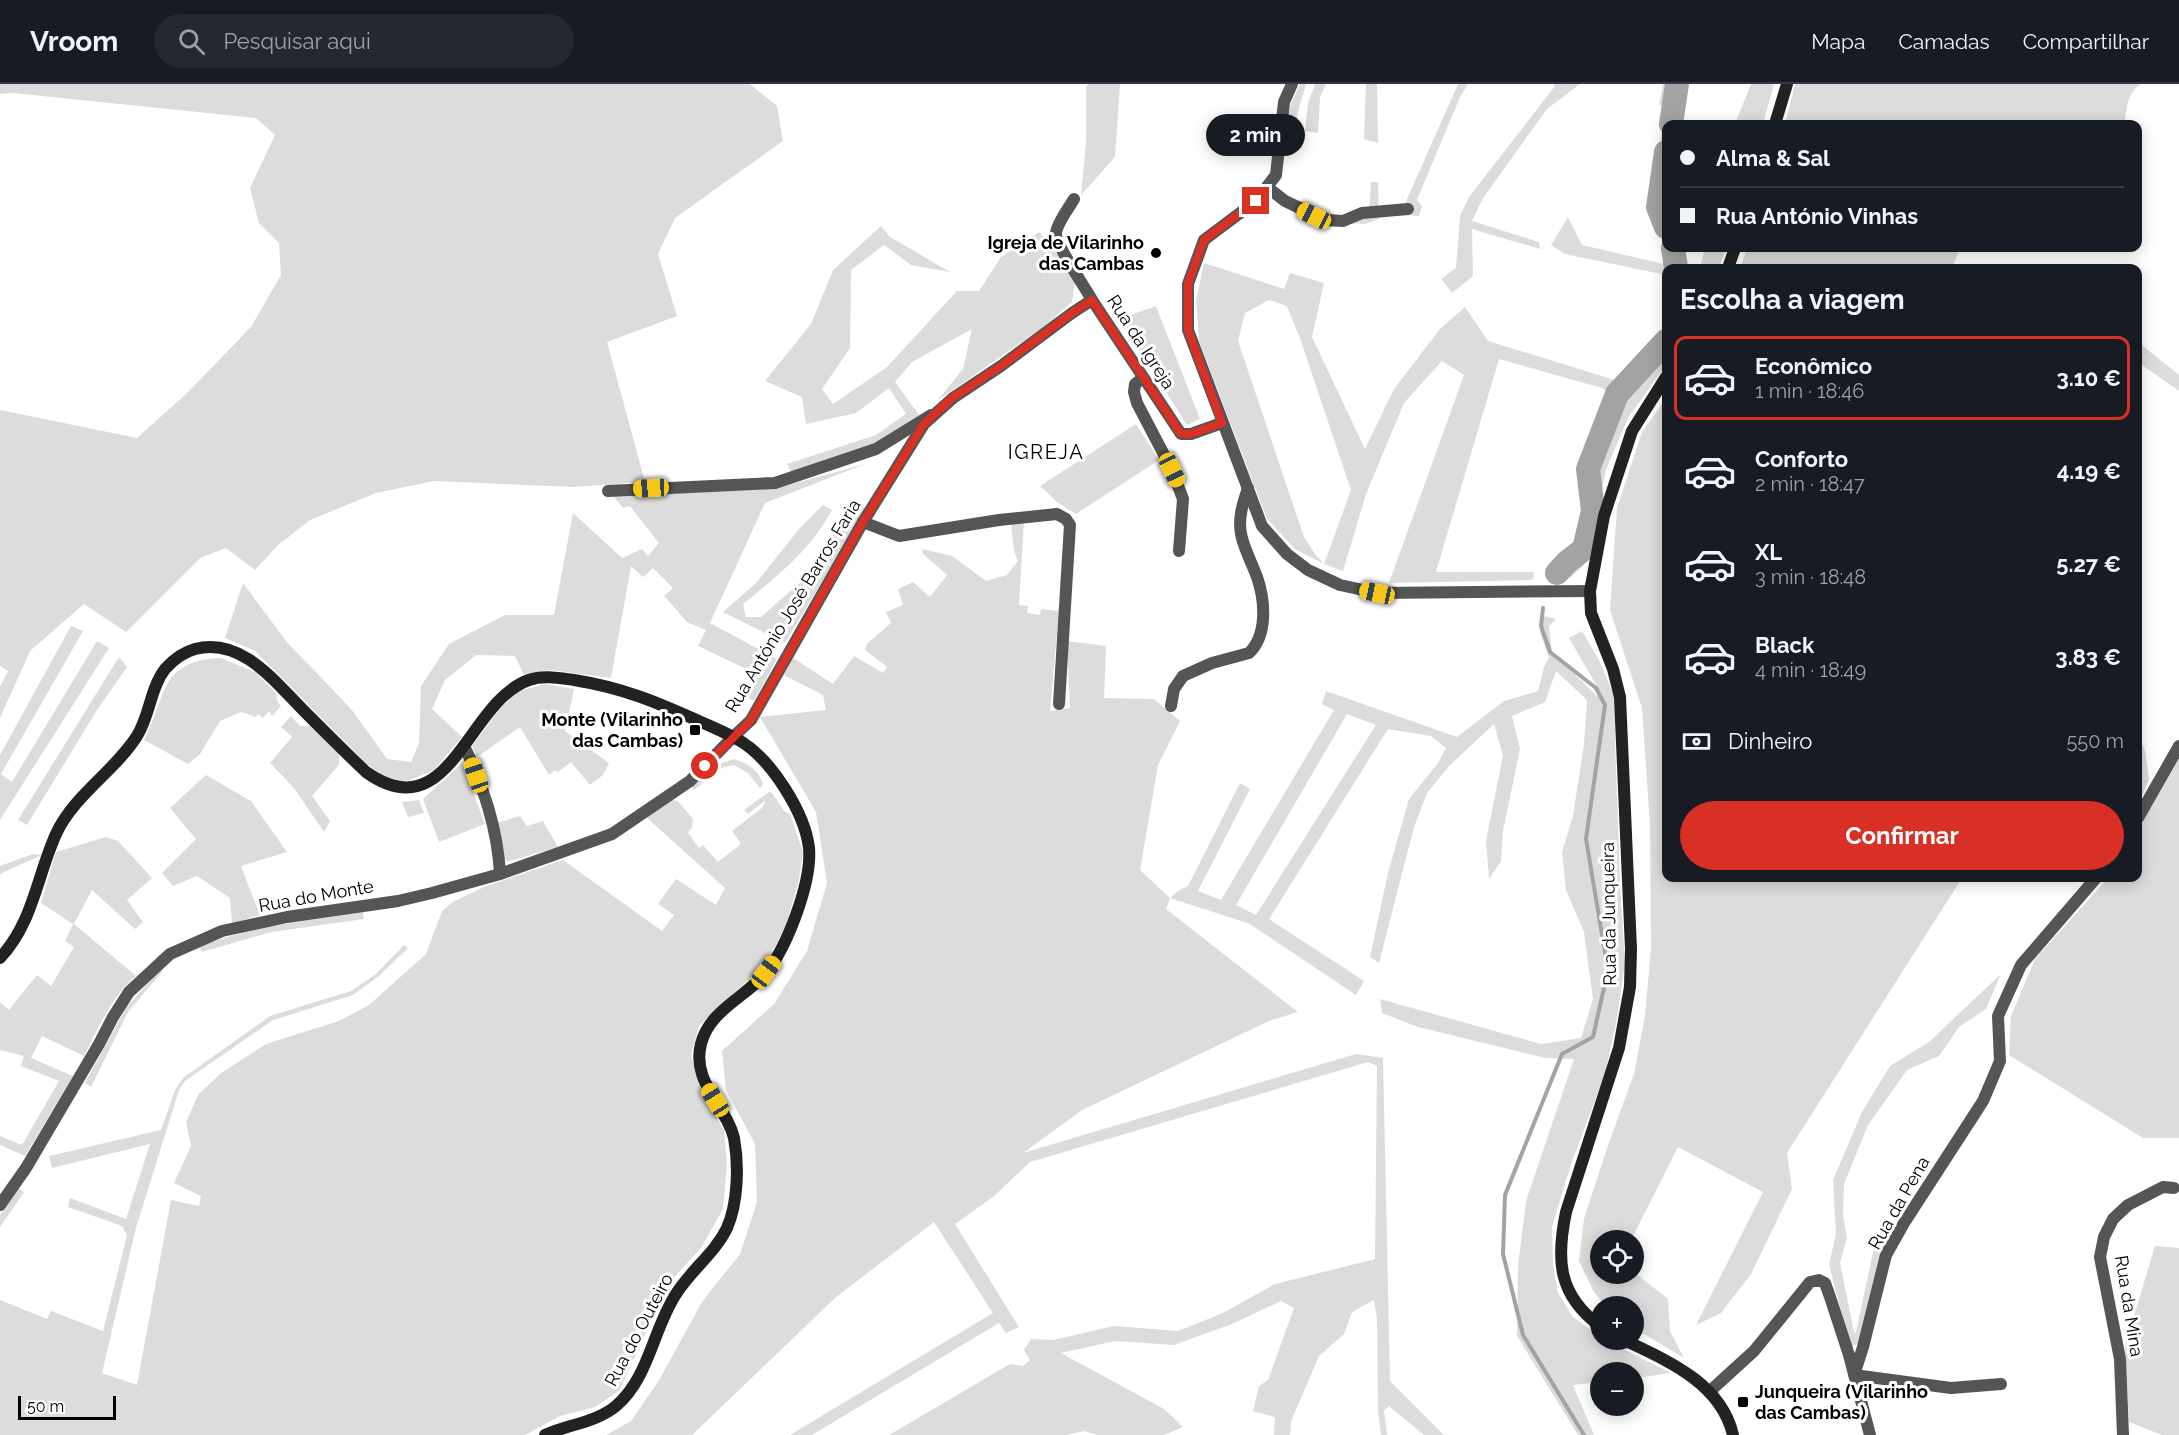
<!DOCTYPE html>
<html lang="pt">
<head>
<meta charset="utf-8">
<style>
  :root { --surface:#171b24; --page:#242831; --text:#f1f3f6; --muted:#9ea1a6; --line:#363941; --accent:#d93025 }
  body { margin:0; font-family:Raleway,sans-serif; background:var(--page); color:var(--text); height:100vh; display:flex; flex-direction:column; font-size:22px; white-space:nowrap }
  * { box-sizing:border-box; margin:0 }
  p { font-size:20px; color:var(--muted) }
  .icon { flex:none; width:33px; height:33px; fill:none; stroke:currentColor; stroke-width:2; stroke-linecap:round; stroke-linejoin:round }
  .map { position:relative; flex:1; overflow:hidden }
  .details { position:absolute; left:1662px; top:180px; width:480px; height:618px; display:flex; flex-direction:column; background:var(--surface); border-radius:12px; box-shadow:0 3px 15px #0003 }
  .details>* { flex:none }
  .hud { position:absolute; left:1662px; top:36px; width:480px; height:132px; border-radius:12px; box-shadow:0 3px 15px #0003; display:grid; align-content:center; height:132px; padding:0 18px; background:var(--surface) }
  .buttons { position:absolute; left:1590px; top:1146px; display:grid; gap:12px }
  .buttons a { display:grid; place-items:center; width:54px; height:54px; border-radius:50%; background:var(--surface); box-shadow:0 3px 15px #0003; font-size:30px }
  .scale { position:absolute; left:18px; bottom:15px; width:98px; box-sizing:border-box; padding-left:6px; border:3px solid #000; border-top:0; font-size:16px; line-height:21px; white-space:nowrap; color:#000; -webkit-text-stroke:4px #fff; paint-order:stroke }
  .end { position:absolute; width:27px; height:27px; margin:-14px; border:8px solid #d93025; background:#fff; box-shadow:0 0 0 3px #fff }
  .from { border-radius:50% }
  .bubble { position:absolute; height:42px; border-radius:21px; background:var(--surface); box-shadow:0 3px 15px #0003; font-size:20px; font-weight:700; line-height:42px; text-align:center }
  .car { position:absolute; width:18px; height:36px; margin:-18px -9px; border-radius:8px; box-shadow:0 0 4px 2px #0007; background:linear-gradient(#f5c518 24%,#345 0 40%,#f5c518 0 76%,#345 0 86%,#f5c518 0) }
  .hud b { display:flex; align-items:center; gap:21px; height:57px; font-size:22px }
  .hud b+b { border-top:2px solid var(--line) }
  .hud i { width:15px; height:15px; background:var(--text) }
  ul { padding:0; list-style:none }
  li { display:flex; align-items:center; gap:18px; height:84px; margin:0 12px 9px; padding:0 6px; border:3px solid transparent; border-radius:12px }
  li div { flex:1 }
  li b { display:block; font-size:22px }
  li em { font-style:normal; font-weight:700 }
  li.current { border-color:var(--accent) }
  li>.icon { width:54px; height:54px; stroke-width:1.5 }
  h2 { padding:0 18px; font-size:27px; line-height:72px }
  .pay { display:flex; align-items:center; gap:15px; height:66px; padding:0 18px; font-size:22px }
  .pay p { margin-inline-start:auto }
  .cta { display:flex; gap:12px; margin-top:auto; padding:12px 18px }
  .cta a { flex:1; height:69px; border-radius:36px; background:var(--accent); color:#fff; font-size:24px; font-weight:700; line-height:69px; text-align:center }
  header { display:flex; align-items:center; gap:36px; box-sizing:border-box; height:84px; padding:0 30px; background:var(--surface); border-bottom:2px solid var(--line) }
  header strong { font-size:28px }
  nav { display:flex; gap:33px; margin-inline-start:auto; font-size:21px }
  .search { width:420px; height:54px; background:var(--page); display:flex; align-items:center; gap:15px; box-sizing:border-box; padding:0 21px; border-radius:33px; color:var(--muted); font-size:22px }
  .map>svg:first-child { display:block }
  .green { fill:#dcdcdc; fill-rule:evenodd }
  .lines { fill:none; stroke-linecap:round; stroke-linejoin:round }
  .stream { stroke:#a3a3a3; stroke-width:4 }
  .river { stroke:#a3a3a3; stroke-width:24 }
  .minor { stroke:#555; stroke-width:12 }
  .tertiary { stroke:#555; stroke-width:12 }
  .secondary { stroke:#222; stroke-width:12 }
  .route { stroke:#d93025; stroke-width:8 }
  .poi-dot { fill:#000; stroke:#fff; stroke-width:2 }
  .labels { text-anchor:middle; stroke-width:6; stroke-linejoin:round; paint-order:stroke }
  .poi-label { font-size:18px; font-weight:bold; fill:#000; stroke:#fff; text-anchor:end }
  .street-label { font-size:18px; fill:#000; stroke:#fff }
  .neighbourhood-label { font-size:20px; letter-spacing:1.5px; fill:#000; stroke:#fff }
</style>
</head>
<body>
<header>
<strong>Vroom</strong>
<div class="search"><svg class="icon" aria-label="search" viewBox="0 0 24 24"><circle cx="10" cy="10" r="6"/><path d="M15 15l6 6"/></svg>Pesquisar aqui</div>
<nav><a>Mapa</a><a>Camadas</a><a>Compartilhar</a></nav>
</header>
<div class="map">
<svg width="2179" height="1351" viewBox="0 0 2179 1351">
  <rect width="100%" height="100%" fill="#fff"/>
  <path class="green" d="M0,0H750L777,22L783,57L675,134L658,170L677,232L607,258L645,398L574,403L434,397L376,409L310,436L277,462L255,486L226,464L200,474L126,548L84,520L30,567L0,634V603L8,587L0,582V326L137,354L186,310L251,243L281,191L279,159L259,139L250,104L275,51L256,34L13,9L0,10Z
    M1088,0H1120L1115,73L1081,111L1086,58V3Z
    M1300,0H1306L1297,31L1299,46L1291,45L1288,42L1290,22Z
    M1315,0H1326L1320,13L1318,49L1305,47L1308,19Z
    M1366,0H1377L1378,59L1364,55Z
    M1458,0H1468L1460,13L1417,116L1422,122L1419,132L1403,131L1407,115Z
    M1553,0H1580L1547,25L1483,114L1472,137L1539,158L1540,165L1472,145L1473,192L1452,209L1441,195L1456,184L1460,132L1469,113L1555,2Z
    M1663,0H1678L1671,25L1659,21Z
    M1751,0H1774L1763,40H1735Z
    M1795,0H2141C2127,9 2126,25 2125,40H1785Z
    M1664,36L1678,39L1666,40V153L1651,109Z
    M1371,98H1378L1379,135L1365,140L1322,138L1282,116L1302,117L1308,126L1351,133L1369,130Z
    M1568,133L1582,161L1668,181L1667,164H1681L1683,178L1700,183L1705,164H1726L1719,184H1666V191L1565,170L1551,161Z
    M881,142L890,153L950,188L911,181L884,161L851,186L850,264L822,305L833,320L887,283L957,207H979L1001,173L1039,148L1053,163L1075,198L1072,218L1042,244L937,317L963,285L972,245L912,278L895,298L919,331L879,359L792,390L787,380L876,351L906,330L889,304L856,329L806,340L802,313L765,297L811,240L833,186Z
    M1747,164H1960L1952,184H1740Z
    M1204,179L1284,205L1290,189L1324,199L1312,253L1365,365L1394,305L1440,245L1465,223L1488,257L1621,298L1655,260L1666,244V281L1628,334L1606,386L1589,466L1583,482L1571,493L1550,496L1546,491L1550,485L1567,474L1578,458L1586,410L1580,384L1612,310L1602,304L1499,275L1436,488H1533L1534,492L1532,496L1389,499L1464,291L1442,277L1404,319L1366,410L1343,487L1324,480L1295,465L1267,435L1199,257L1196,217ZM1269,216L1287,222L1301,257L1351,406L1324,480L1315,470L1304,453L1238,257L1245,229Z
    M1156,222L1200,335L1187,341L1119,235Z
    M2138,258L2179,291V307L2142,281L2138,280Z
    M1666,314V794H1962L1787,1069L1792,1105L1751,1190L1721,1229L1696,1241L1763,1108L1678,1063L1631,1156H1600V1190L1634,1188L1668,1215L1670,1247L1684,1274L1634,1244V1222H1605L1593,1206L1579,1177L1584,1135L1608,1061L1634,990L1645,932L1651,864L1650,741L1642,624L1610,526L1617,424L1642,348Z
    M1136,340L1159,376L1076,430L1057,418L1040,402Z
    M865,380L765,419L710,539L777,575L754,617L749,614L759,591L698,562L706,546L687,538L664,512L673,504L653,484L643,493L631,482L611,594L551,586L524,591L515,572L476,571L445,596L432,625L462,653L434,686L408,697L386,694L367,680L255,567L225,554L243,499L286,557L352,626L387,675L411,678L419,659L421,602L449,560L505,531H554L573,429L622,474L642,465L648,472L659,459L630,422L623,424L613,412L774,405Z
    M858,419L866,425L785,559L723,528L756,499L799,445L823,421L832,426C812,464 777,493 743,520L746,533H761L802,497L839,440Z
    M1024,437L1019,521L1028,522L1027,529L1040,531L1041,525L1059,527L1050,627L1070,624L1067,557L1106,562L1104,614L1154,615L1180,637L1158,681L1140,786L1170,814L1178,807L1188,802L1240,699L1250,705L1198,807L1221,816L1334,626L1322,620L1326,607L1457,653L1504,617L1538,607L1544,583L1549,573L1540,549L1544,532L1556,535L1549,542L1552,568L1597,612L1602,611L1569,554L1582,547L1599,576L1616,616L1615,655L1620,800L1625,880L1616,940L1605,990L1571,1080L1552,1143L1553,1181L1558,1209L1573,1233L1600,1253V1256H1605L1671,1289L1634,1294V1288H1600V1298L1573,1301L1594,1351H1578L1517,1252L1518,1182L1526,1117L1574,975L1546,974L1418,943L1382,929L1380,915L1541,960L1581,954L1593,915L1584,848L1566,806L1562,768L1573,732L1584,660L1587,616L1556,587L1545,618L1512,632L1520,665L1503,747L1501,777L1489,795L1486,757L1503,672L1494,640L1450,681L1427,709L1414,743L1379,879L1370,873L1388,789L1409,715L1438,679L1446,664L1431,652L1388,645L1269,835L1364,897L1356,911L1250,840L1170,814L1166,825L1298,928L1269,937L1082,1026L1023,1069L1356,970L1383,974L1390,1297L1444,1351H1424L1389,1322L1384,1327L1387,1351H1381L1378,1327L1377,1235L1374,1216L1352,1228L1344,1250L1319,1272L1291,1337L1290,1351H1274L1275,1333L1253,1327L1259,1302L1268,1296L1294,1224L1281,1217L1232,1240L1174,1261L1115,1257L1061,1269L1164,1325L1183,1343L1164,1351H1097L1084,1347L1066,1351H889L1010,1280L1023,1282L1030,1276L1024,1266L1031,1255L1053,1256L1114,1242L1178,1247L1223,1229L1275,1200L1375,1175L1377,982L1368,978L1030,1078L993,1113L955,1140L1019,1243L1006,1249L999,1239L812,1351H790L993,1229L934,1138L835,1214L692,1351H606L631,1337L658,1298L702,1218L740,1170L757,1118L755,1060L726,1006L722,967L774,920L807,867L827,799L816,728L760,633L826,626L823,611L784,591L793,574L833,600L854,572L883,589L887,583L865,566L867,560L891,539L886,528L903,521L898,505L913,498L930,513L947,491L923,470L922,465L952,472L986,497L1007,491L1018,477L1014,467L1011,440ZM1347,630L1376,641L1256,831L1236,821Z
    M71,542L83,547L1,690L12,698L97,557L109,564L0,736V671Z
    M119,573L127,583L97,626L27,741L18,736Z
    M221,574L255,588L276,609L277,617L281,622L272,632L269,627L263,634L258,630L256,633L241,628L220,637L200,670L188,680L144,656C166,614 159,576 221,574Z
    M545,600L574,605L565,647L609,679L603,691L590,701L571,678L558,688L555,686L549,691L520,643L477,673L472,662L499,626L519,607Z
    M291,632L300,642H310L339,669V681L312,712L330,737L324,748L294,704L270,679L292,653L281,643Z
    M2138,651L2145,666L2149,695L2138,722Z
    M734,675C747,679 759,686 763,700L760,704L748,689L734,681L723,683L694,706L691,702L719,680Z
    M2179,675V1054H2143L2009,971L2011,932L2035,875L2108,794H2138V746Z
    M462,679L485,740L439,758L423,715Z
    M206,691L251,717L287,768L241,782L260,831L232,839L230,814L197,792L173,802L162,789L196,755L170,724Z
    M769,708L772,709L784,727L790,730L803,768L799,796L787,838L776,861L764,881L699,942L691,971L706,1016L724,1046L727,1080L723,1125L701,1164L669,1199L619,1307L595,1323L560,1332L525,1351H0V1216L47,1235L51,1227L103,1247L127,1151L122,1142L68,1123L70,1114L126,1135L150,1060L52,1084L49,1072L161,1046L175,1006L183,994L270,932L351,907L376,890L404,861L408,864L379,892L353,911L273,936L185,997L179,1006L136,1144L102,1289L137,1301L171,1116L199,1122L201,1112L174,1099L191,1062L186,1038L198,1011L221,989L266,960L339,937L369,921L426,870L442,827L453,818L484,803L563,776L662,847L674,831L658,820L676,795L716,821L725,804L646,733L672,716L678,717L693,735L692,743L688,749L699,764L703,761L718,778L741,760L732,747L762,724L766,716L748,730L744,726Z
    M419,716L424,729L408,733L402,718Z
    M520,732L527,742L543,737L558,763L506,778L496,739Z
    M106,753L118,757L152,794L127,816L143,838L135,845L92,806L74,840L136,892C111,913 99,943 84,972L42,952L31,974L73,992L25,1072L0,1061V1052L22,1061L59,997L21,982L24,972L0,966V918L9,926L37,891L51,902L74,863L65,857L73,840L41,819L56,768Z
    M33,770L42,771L0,790V782Z
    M363,828L364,835L271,848L202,868L199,863C250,842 308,837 363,828Z
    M160,885L162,888L128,928L91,1003L85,999L126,924Z
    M2001,890L1986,925L1959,943L1939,972L1907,986L1868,1041L1844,1100L1843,1132L1847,1154L1840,1179L1854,1248H1856L1873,1168L1882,1150L1890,1155L1874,1194L1858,1260L1852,1262L1848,1256L1829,1180L1836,1150L1833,1096L1862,1028L1890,982L1929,958Z
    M18,1104L24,1108L0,1143V1131Z
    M2155,1162L2179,1164V1351H2162L2129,1338L2125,1262Z"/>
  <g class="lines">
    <path class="stream" d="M1543,524L1541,542L1550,568L1596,604L1605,621L1586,755L1608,886L1593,953L1562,970L1505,1111L1503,1170L1523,1251L1584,1351"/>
    <path class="river" d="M1671,40L1677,0
      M1666,68L1658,123L1666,143
      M1673,164L1676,184
      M1557,489L1567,478L1584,465L1593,427L1588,385L1617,310L1666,257"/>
    <path class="minor" d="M1267,103L1285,117L1325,136L1343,137L1362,129L1408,125
      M1074,115C1069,124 1057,139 1056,149C1055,160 1085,203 1092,216
      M1143,294L1135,300L1134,308L1137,319L1172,386L1183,415L1179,467
      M608,407L775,399L876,365L931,331
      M863,438L899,452L999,436L1057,430L1066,435L1070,441L1059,620
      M1171,622L1174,605L1183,592L1212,579L1249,569C1268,551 1265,516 1257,493C1252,479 1244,465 1241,450C1238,433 1243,419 1248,404
      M464,662C483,700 498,747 500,790
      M2138,734L2179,662
      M0,1121L26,1084L99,960L113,933L129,908L170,870L222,847L287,833L398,817L432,809L500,790L612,750L690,697L733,653
      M2001,1300L1951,1304L1854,1291L1863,1263L1886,1171L1904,1139L1983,1017L2000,977L1998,932L2021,881L2096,794
      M1709,1308L1754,1267L1810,1198L1819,1196L1825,1199L1830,1213L1849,1271L1870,1351
      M2123,1351L2120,1275L2100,1173L2104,1153L2113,1135L2128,1121L2163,1103L2174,1104"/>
    <path class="tertiary" d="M1292,0L1284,18L1276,91L1256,117L1204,156L1188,200V246L1262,442L1287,470L1308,486L1340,501L1377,509L1590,507
      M733,653L751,636L863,438L924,340L953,314L1001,282L1072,229L1092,216L1181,350H1191L1222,339"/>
    <path class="secondary" d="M1775,40L1787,0
      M1728,184L1735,164
      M0,874C33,839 37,792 56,750C74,711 114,688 137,652C150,631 150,605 165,585C173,576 184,568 195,565C242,553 275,598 304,627C325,648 345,668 366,688C450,748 467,617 529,596C543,591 559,594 574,596C624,604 656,618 701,638C715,644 729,650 742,658C772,677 805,729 809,764C812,798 787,864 765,890C744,914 709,927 701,960C691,998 726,1021 734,1054C739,1081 738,1119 727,1144C715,1169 691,1186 676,1210C653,1245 649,1294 616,1322C597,1338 567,1341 545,1351
      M1600,1242C1558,1211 1556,1176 1566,1128L1619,964L1630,903L1631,865L1620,613L1613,585L1591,529L1590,507L1604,432L1632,347L1666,293
      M1624,1256C1668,1277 1721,1299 1733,1351"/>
  </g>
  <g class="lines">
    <path class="route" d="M705,682L751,636L863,438L924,340L952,314L1001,282L1072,229L1092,216L1181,350H1191L1222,339L1188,246V200L1204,156L1256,117"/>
  </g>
  <g class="poi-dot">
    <circle cx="1156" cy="169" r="6"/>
    <rect x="689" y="640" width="12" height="12" rx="3"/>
    <rect x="1737" y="1312" width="12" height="12" rx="3"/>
  </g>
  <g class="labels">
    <g class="poi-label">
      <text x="1144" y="165">Igreja de Vilarinho<tspan x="1144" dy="21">das Cambas</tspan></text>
      <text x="683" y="642">Monte (Vilarinho<tspan x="683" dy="21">das Cambas)</tspan></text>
      <text x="1755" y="1314" text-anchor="start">Junqueira (Vilarinho<tspan x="1755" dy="21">das Cambas)</tspan></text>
    </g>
    <g class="street-label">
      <text transform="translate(1141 258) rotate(57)" y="6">Rua da Igreja</text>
      <text transform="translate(793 522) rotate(-59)" y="6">Rua António José Barros Faria</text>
      <text transform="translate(316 812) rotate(-10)" y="6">Rua do Monte</text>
      <text transform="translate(1609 830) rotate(-91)" y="6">Rua da Junqueira</text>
      <text transform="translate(1899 1119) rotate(-60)" y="6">Rua da Pena</text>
      <text transform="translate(2129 1222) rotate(81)" y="6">Rua da Mina</text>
      <text transform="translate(639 1246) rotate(-62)" y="6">Rua do Outeiro</text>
    </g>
    <g class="neighbourhood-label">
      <text x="1046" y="375">IGREJA</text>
    </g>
  </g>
</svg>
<div class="buttons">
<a><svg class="icon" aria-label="locate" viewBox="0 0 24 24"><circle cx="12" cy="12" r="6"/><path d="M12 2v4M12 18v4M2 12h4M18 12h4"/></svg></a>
<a>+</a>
<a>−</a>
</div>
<div class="scale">50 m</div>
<i class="end from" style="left:705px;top:682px"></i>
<i class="end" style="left:1256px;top:117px"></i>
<div class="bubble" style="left:1206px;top:30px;width:99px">2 min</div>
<i class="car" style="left:1314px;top:132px;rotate:296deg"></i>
<i class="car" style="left:1172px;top:386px;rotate:155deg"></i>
<i class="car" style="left:651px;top:404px;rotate:267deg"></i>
<i class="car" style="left:1377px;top:509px;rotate:282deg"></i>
<i class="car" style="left:476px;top:691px;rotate:341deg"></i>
<i class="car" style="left:766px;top:888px;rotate:37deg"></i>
<i class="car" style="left:715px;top:1016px;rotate:328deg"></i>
<div class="hud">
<b><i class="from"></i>Alma &amp; Sal</b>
<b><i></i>Rua António Vinhas</b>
</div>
<section class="details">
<h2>Escolha a viagem</h2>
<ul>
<li class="current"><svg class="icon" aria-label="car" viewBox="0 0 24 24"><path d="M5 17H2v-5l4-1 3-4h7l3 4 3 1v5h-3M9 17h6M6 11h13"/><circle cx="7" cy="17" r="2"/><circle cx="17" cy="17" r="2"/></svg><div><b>Econômico</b><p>1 min · 18:46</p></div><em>3.10 €</em></li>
<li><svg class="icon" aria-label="car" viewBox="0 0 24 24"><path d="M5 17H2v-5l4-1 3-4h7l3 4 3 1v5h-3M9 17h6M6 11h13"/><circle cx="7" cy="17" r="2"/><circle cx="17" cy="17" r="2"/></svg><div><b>Conforto</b><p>2 min · 18:47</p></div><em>4.19 €</em></li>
<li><svg class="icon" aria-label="car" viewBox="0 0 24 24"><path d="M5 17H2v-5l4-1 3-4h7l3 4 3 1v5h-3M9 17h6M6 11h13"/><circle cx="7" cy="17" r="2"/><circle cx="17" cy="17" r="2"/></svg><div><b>XL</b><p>3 min · 18:48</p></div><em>5.27 €</em></li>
<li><svg class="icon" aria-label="car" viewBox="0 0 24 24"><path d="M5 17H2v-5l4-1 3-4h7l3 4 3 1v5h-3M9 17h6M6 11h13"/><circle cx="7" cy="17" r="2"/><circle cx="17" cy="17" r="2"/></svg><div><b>Black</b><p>4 min · 18:49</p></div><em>3.83 €</em></li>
</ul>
<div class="pay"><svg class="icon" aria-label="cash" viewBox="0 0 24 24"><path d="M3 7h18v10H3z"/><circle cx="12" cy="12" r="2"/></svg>Dinheiro<p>550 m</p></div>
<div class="cta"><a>Confirmar</a></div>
</section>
</div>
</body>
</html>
